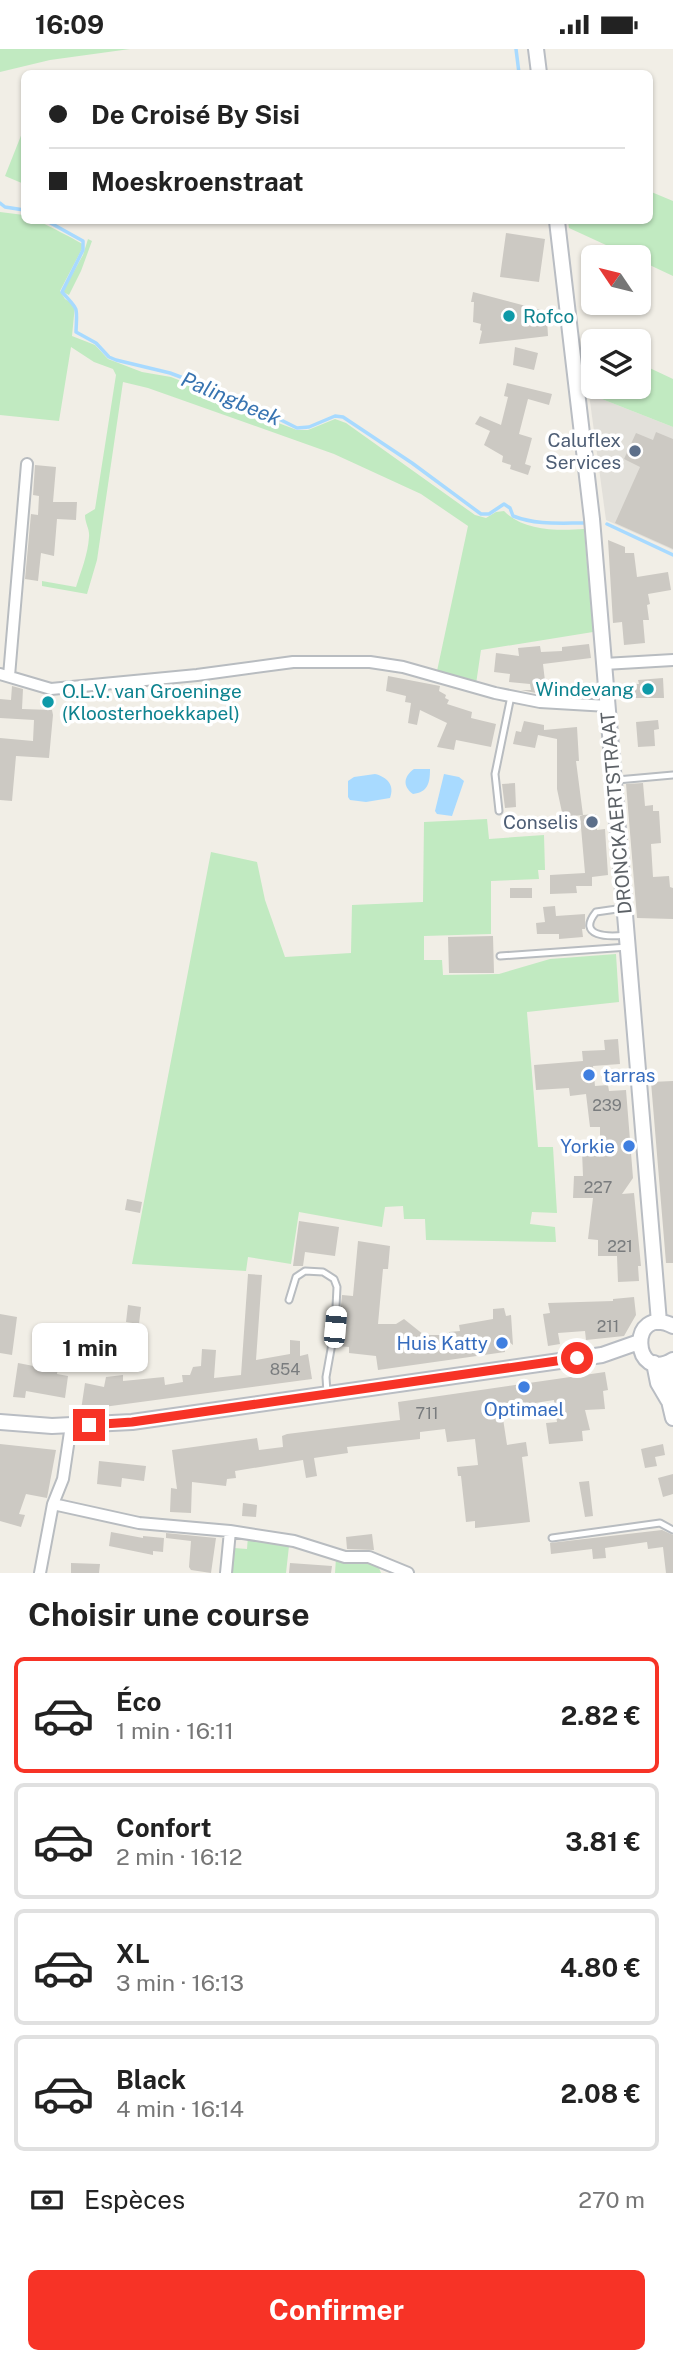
<!DOCTYPE html>
<html lang="fr">
<head>
<meta charset="utf-8">
<style>
  :root { --surface:#fff; --page:#f6f6f6; --text:#222; --muted:#767676; --line:#e0e0e0; --accent:#f73326 }
  body { margin:0; font-family:"Public Sans",sans-serif; background:var(--page); color:var(--text); height:100vh; display:flex; flex-direction:column; font-size:26px; white-space:nowrap }
  * { box-sizing:border-box; margin:0 }
  p { font-size:23px; color:var(--muted) }
  .icon { flex:none; width:38px; height:38px; fill:none; stroke:currentColor; stroke-width:2; stroke-linecap:round; stroke-linejoin:round }
  .map { position:relative; height:1524px; overflow:hidden }
  .drawer { display:flex; flex-direction:column; background:var(--surface); flex:1 }
  .drawer>* { flex:none }
  .banner { position:absolute; left:21px; top:21px; width:632px; height:154px; border-radius:10px; box-shadow:0 2px 5px #0004; display:grid; align-content:center; height:154px; padding:0 28px; background:var(--surface) }
  .needle { width:46px; rotate:305deg }
  .tools { position:absolute; left:581px; top:196px; display:grid; gap:14px }
  .tools a { display:grid; place-items:center; width:70px; height:70px; border-radius:10px; background:var(--surface); box-shadow:0 2px 5px #0004; font-size:35px }
  .end { position:absolute; width:32px; height:32px; margin:-16px; border:9px solid #f73326; background:#fff; box-shadow:0 0 0 4px #fff }
  .from { border-radius:50% }
  .bubble { position:absolute; height:49px; border-radius:10px; background:var(--surface); box-shadow:0 2px 5px #0004; font-size:23px; font-weight:700; line-height:49px; text-align:center }
  .car { position:absolute; width:21px; height:42px; margin:-21px -10px; border-radius:9px; box-shadow:0 0 5px 2px #0007; background:linear-gradient(#fff 24%,#345 0 40%,#fff 0 76%,#345 0 86%,#fff 0) }
  .banner b { display:flex; align-items:center; gap:24px; height:66px; font-size:26px }
  .banner b+b { border-top:2px solid var(--line) }
  .banner i { width:18px; height:18px; background:var(--text) }
  ul { padding:0; list-style:none }
  li { display:flex; align-items:center; gap:21px; height:116px; margin:0 14px 10px; padding:0 14px; border:4px solid var(--line); border-radius:10px }
  li div { flex:1 }
  li b { display:block; font-size:26px }
  li em { font-style:normal; font-weight:700 }
  li.current { border-color:var(--accent) }
  li>.icon { width:63px; height:63px; stroke-width:1.5 }
  h2 { padding:0 28px; font-size:32px; line-height:84px }
  .pay { display:flex; align-items:center; gap:18px; height:77px; padding:0 28px; font-size:26px }
  .pay p { margin-inline-start:auto }
  .action { display:flex; gap:14px; margin-top:auto; padding:14px 28px }
  .action a { flex:1; height:80px; border-radius:10px; background:var(--accent); color:#fff; font-size:28px; font-weight:700; line-height:80px; text-align:center }
  .status { display:flex; justify-content:space-between; align-items:center; height:49px; padding:0 35px; background:var(--surface); direction:ltr }
  .status svg { height:19px; fill:currentColor }
  .map>svg:first-child { display:block }
  .industrial { fill:#e2e0da }
  .green { fill:#c1eac1 }
  .water { fill:#a8daff }
  .lines { fill:none; stroke-linecap:round; stroke-linejoin:round }
  .stream { stroke:#a8daff; stroke-width:3.5 }
  .building { fill:#ccc9c3 }
  .lane-casing { stroke:#b8bcc0; stroke-width:9 }
  .street-casing { stroke:#b8bcc0; stroke-width:14 }
  .secondary-casing { stroke:#b9bdc3; stroke-width:18 }
  .lane { stroke:#fff; stroke-width:5 }
  .street { stroke:#fff; stroke-width:10 }
  .secondary { stroke:#fff; stroke-width:14 }
  .route { stroke:#f73326; stroke-width:9 }
  .culture-dot { fill:#0f9aa8; stroke:#fff; stroke-width:2.5 }
  .service-dot { fill:#5c6f8a; stroke:#fff; stroke-width:2.5 }
  .shop-dot { fill:#3f7fe0; stroke:#fff; stroke-width:2.5 }
  .labels { text-anchor:middle; stroke-width:7; stroke-linejoin:round; paint-order:stroke }
  .number-label { font-size:16px; fill:#797c7e }
  .culture-label { font-size:19px; fill:#0d838f; stroke:#fff; text-anchor:start }
  .service-label { font-size:19px; fill:#4e5e75; stroke:#fff; text-anchor:end }
  .street-label { font-size:19px; fill:#5d6267; stroke:#fff }
  .shop-label { font-size:19px; fill:#366cbe; stroke:#fff; text-anchor:end }
  .water-label { font-size:21px; font-style:italic; fill:#3874b1; stroke:#fff }
</style>
</head>
<body>
<div class="status"><b>16:09</b><svg viewBox="0 0 49 12"><path d="M0 12V9h3v3zM5 12V6h3v6zM10 12V3h3v9zM15 12V0h3v12zM26 1h20v11H26zM47 4h2v5h-2z"/></svg></div>
<div class="map">
<svg width="673" height="1524" viewBox="0 0 673 1524">
  <rect width="100%" height="100%" fill="#f1eee6"/>
  <path class="industrial" d="M589,345L673,378V501L606,471Z"/>
  <path class="green" d="M0,0H130L50,11L0,23Z
    M24,79V135L5,127Z
    M649,142L673,152V227L639,211V208H632L569,179L568,172H649Z
    M0,163L24,166V172C29,172 33,171 37,172C40,172 80,193 84,196L60,242L65,250L75,256L72,287L95,296L108,310L142,323L171,328L245,357L257,366L297,381H308L335,370L346,374L475,466L486,469L496,463L504,462C523,482 558,482 584,480L593,583L481,601L476,635L437,622L468,477L421,445L334,405L148,339L123,333L97,511L87,545L42,537V532L76,538C81,522 88,505 89,488C90,480 85,475 85,466L95,460L116,326L113,320L94,313L71,298L59,372L0,366Z
    M88,190L92,192L81,222L69,246L63,243L65,238L83,206Z
    M583,287L593,292V338H639V314L673,330V378L589,345Z
    M487,770L489,790L544,786L545,821H538L539,830L491,832V885L424,887V911H442L443,926L499,925L550,910L616,905L619,953L527,963L538,1098H553L557,1164L532,1163L530,1175L555,1178L556,1193L426,1191L425,1170H404L403,1157L385,1158L382,1178L299,1163L291,1215L248,1208L246,1222L132,1215L211,803L257,813L265,851L285,908L351,904L352,856L423,853L424,773Z
    M248,1487L289,1497L286,1524H231L234,1499L247,1500Z
    M336,1509L377,1514L381,1524H335Z"/>
  <path class="water" d="M414,720H430C430,734 428,743 413,745C402,737 404,727 414,720Z
    M375,725C387,728 395,736 390,749L366,753L350,751L348,748V732L354,728Z
    M444,725L459,728L464,732L452,767L437,765L435,762Z"/>
  <g class="lines">
    <path class="stream" d="M516,0L519,24
      M0,154L5,158L24,161
      M47,172L83,192V201L62,243C79,262 77,256 76,283L96,294L109,308L116,311L170,324L237,349L297,379L309,378L335,367L343,368L412,414L481,465H489L504,455L510,459L513,467C536,476 559,474 584,474
      M607,475L673,506"/>
  </g>
  <path class="building" d="M506,184L545,190L539,233L500,228Z
    M473,243L545,262L543,270H547L548,287L479,295L482,282L480,281L481,275L473,273L474,253H471Z
    M515,298L538,304L534,321L513,316Z
    M507,334L552,345L549,356L528,350L519,385L532,389L525,415L531,417L528,426L510,420L511,416L502,413L503,407L484,396L490,382L475,375L480,367L501,376L508,348L504,347Z
    M656,383L673,390V500L615,474L640,418L624,410L636,384L653,391Z
    M35,416L56,418L53,453H77L76,471L57,470L54,507L41,504L38,532L25,530L31,465L38,466L39,447L33,446Z
    M608,491L625,498V504H634L637,528L668,523L671,541L648,545L650,555L647,556L649,571H643L645,594L624,596L622,573L613,574Z
    M589,595L591,609L543,615L546,641L580,642V647L541,645L521,641H531L530,635L509,633L510,625L494,623L496,604L519,607L518,599L540,597L541,603L562,602V598Z
    M388,627L440,637L439,642L446,646L445,649L449,651L447,655L472,663L471,669L496,675L491,698L456,691L454,701L437,698L447,674L420,661L417,676L408,674L411,654L405,653L406,647L386,642Z
    M663,629L664,649H634V635H639L638,631Z
    M12,637L23,640L22,660L52,661L53,666L49,709L16,707L12,752L0,751V689L33,692L34,671L0,669V650L11,651Z
    M658,671L659,680L654,681L655,697L638,698L636,673Z
    M524,672L544,676V681L577,678L579,712H576L583,766L596,765L597,781L605,780L608,826L592,828V837H576L577,844L550,845V826L585,824L580,767L583,766L563,768L557,740V690L538,686L535,699L513,695L516,682L521,683Z
    M515,734L516,758L505,759L502,735Z
    M643,734L645,757L653,756V762H659L661,794L651,795L653,828L669,827L670,838L673,839V870L637,869L626,735Z
    M510,839H532V849H510Z
    M555,857L556,867L585,865V880H582L583,888L559,890V885H537L536,874L545,873L543,858Z
    M493,887L494,924H449L448,888Z
    M618,990L620,1015L593,1017L595,1037L608,1036L609,1042L626,1041L633,1129L622,1145L634,1144L641,1217H638L639,1232L618,1233L617,1207H598V1191L588,1190L593,1149H573L574,1127H583L582,1102L600,1101V1078H590L586,1045L570,1047L569,1039L536,1041L534,1016L583,1012L582,1002L605,1001L604,991Z
    M673,1032V1214H666L651,1033Z
    M127,1150L142,1153L140,1164L125,1161Z
    M299,1172L339,1178L335,1207L305,1203L303,1217H293Z
    M358,1192L390,1197L388,1220H383L378,1275H396L404,1270L424,1286H449V1283L460,1282L459,1276L493,1270V1260L504,1259L506,1267L511,1266L513,1296L505,1290V1303L378,1321L376,1307L349,1304V1298L337,1297L342,1246L353,1247Z
    M248,1225L262,1226L256,1311L290,1305V1291L300,1292V1307L308,1305L312,1330L81,1361L85,1334L104,1338L106,1328L123,1326V1332L164,1328L165,1336L183,1333L182,1326H190L193,1318L201,1317L202,1300L216,1301L214,1329L241,1326Z
    M634,1248L636,1266L624,1287L586,1291L585,1282L558,1284L560,1295L548,1297L543,1265L550,1264L548,1254L613,1252V1250Z
    M128,1256L141,1258L139,1275L126,1273Z
    M0,1265L17,1268L12,1306L0,1304Z
    M50,1280L61,1281L55,1318L58,1319L57,1325L68,1327L65,1349L26,1342L25,1349L13,1348L18,1314L44,1319Z
    M605,1323L608,1341L603,1342L605,1360L585,1361L590,1381L582,1382L583,1392L549,1395L546,1374L557,1373L554,1351L529,1355L530,1360L502,1363L507,1396L526,1393L528,1407L522,1408L530,1473L475,1479V1472L466,1473L461,1427H458L457,1418L478,1416L475,1390L447,1393L445,1380L420,1383V1390L347,1398L348,1404L314,1409L317,1427L306,1429L303,1411L235,1422L236,1429L227,1430L226,1437L192,1433L191,1464L170,1463L171,1439L177,1440L172,1401L257,1389L259,1401L283,1398L282,1387L287,1385L400,1371L398,1353Z
    M0,1395L56,1401L47,1449L26,1445L19,1465L25,1466L21,1478L0,1472Z
    M663,1395L665,1406L655,1408L657,1417L645,1419L641,1400Z
    M99,1412L146,1417L144,1432L122,1429L121,1438L97,1435Z
    M673,1425V1445L663,1448L658,1429Z
    M589,1432L593,1467L585,1468L579,1433Z
    M243,1454L257,1456L256,1468L242,1467Z
    M662,1481L673,1486V1524H666L663,1498L648,1500L647,1493L605,1499L606,1509L593,1510L592,1500L551,1505L550,1494Z
    M111,1483L143,1489V1487L164,1489L163,1503L153,1502V1506L109,1497Z
    M166,1484L216,1489L211,1524L191,1521L189,1518L191,1492L166,1489Z
    M372,1485L374,1501L347,1500L346,1488Z
    M71,1514L100,1515L99,1524H71Z
    M290,1514L332,1517L331,1524H289Z"/>
  <g class="lines">
    <defs>
      <path id="lane" d="M617,731L673,726
        M499,762L495,725L511,647
        M624,859L596,863C576,888 609,888 625,886
        M500,907L628,898
        M289,1251L296,1228L305,1222L323,1223L334,1230L337,1238L335,1278L326,1328L327,1344
        M552,1489L660,1474L673,1481"/>
      <path id="street" d="M604,615L673,611
        M0,625L51,640L197,626L293,613H370L403,618L495,644L540,653L608,657
        M9,627L27,415
        M53,1455L139,1474L230,1482L294,1492L345,1508H369L408,1524
        M40,1524L53,1455L63,1430L71,1376
        M226,1524L230,1482"/>
      <path id="secondary" d="M536,0L539,24
        M557,172L592,470L659,1273
        M673,1277C627,1254 632,1336 673,1311
        M654,1314L658,1334L668,1351
        M668,1314L669,1352L673,1369
        M0,1373L52,1377L132,1373L602,1306L639,1293"/>
    </defs>
    <use href="#lane" class="lane-casing"/>
    <use href="#street" class="street-casing"/>
    <use href="#secondary" class="secondary-casing"/>
    <use href="#lane" class="lane"/>
    <use href="#street" class="street"/>
    <use href="#secondary" class="secondary"/>
  </g>
  <g class="lines">
    <path class="route" d="M89,1376L132,1373L577,1309"/>
  </g>
  <g class="culture-dot">
    <circle cx="509" cy="267" r="7"/>
    <circle cx="648" cy="640" r="7"/>
    <circle cx="48" cy="653" r="7"/>
  </g>
  <g class="service-dot">
    <circle cx="635" cy="402" r="7"/>
    <circle cx="592" cy="773" r="7"/>
  </g>
  <g class="shop-dot">
    <circle cx="589" cy="1026" r="7"/>
    <circle cx="629" cy="1097" r="7"/>
    <circle cx="502" cy="1294" r="7"/>
    <circle cx="524" cy="1338" r="7"/>
  </g>
  <g class="labels">
    <g class="number-label">
      <text x="607" y="1062">239</text>
      <text x="598" y="1144">227</text>
      <text x="620" y="1203">221</text>
      <text x="608" y="1283">211</text>
      <text x="285" y="1326">854</text>
      <text x="427" y="1370">711</text>
    </g>
    <g class="culture-label">
      <text x="523" y="274">Rofco</text>
      <text x="634" y="647" text-anchor="end">Windevang</text>
      <text x="62" y="649">O.L.V. van Groeninge<tspan x="62" dy="22">(Kloosterhoekkapel)</tspan></text>
    </g>
    <g class="service-label">
      <text x="621" y="398">Caluflex<tspan x="621" dy="22">Services</tspan></text>
      <text x="578" y="780">Conselis</text>
    </g>
    <g class="street-label">
      <text transform="translate(616 764) rotate(-95)" y="7">DRONCKAERTSTRAAT</text>
    </g>
    <g class="shop-label">
      <text x="603" y="1033" text-anchor="start">tarras</text>
      <text x="615" y="1104">Yorkie</text>
      <text x="488" y="1301">Huis Katty</text>
      <text x="524" y="1367" text-anchor="middle">Optimael</text>
    </g>
    <g class="water-label">
      <text transform="translate(231 350) rotate(23)" y="7">Palingbeek</text>
    </g>
  </g>
</svg>
<div class="tools">
<a><svg class="needle" viewBox="-14 -14 28 28"><path d="M0-13l5 13h-10z" fill="#e53935"/><path d="M0 13l5-13h-10z" fill="#767676"/></svg></a>
<a><svg class="icon" aria-label="layers" viewBox="0 0 24 24"><path d="M12 4l9 5-9 5-9-5zM3 14l9 5 9-5"/></svg></a>
</div>
<i class="end from" style="left:577px;top:1309px"></i>
<i class="end" style="left:89px;top:1376px"></i>
<div class="bubble" style="left:32px;top:1274px;width:116px">1 min</div>
<i class="car" style="left:335px;top:1278px;rotate:5deg"></i>
<div class="banner">
<b><i class="from"></i>De Croisé By Sisi</b>
<b><i></i>Moeskroenstraat</b>
</div>
</div>
<section class="drawer">
<h2>Choisir une course</h2>
<ul>
<li class="current"><svg class="icon" aria-label="car" viewBox="0 0 24 24"><path d="M5 17H2v-5l4-1 3-4h7l3 4 3 1v5h-3M9 17h6M6 11h13"/><circle cx="7" cy="17" r="2"/><circle cx="17" cy="17" r="2"/></svg><div><b>Éco</b><p>1 min · 16:11</p></div><em>2.82 €</em></li>
<li><svg class="icon" aria-label="car" viewBox="0 0 24 24"><path d="M5 17H2v-5l4-1 3-4h7l3 4 3 1v5h-3M9 17h6M6 11h13"/><circle cx="7" cy="17" r="2"/><circle cx="17" cy="17" r="2"/></svg><div><b>Confort</b><p>2 min · 16:12</p></div><em>3.81 €</em></li>
<li><svg class="icon" aria-label="car" viewBox="0 0 24 24"><path d="M5 17H2v-5l4-1 3-4h7l3 4 3 1v5h-3M9 17h6M6 11h13"/><circle cx="7" cy="17" r="2"/><circle cx="17" cy="17" r="2"/></svg><div><b>XL</b><p>3 min · 16:13</p></div><em>4.80 €</em></li>
<li><svg class="icon" aria-label="car" viewBox="0 0 24 24"><path d="M5 17H2v-5l4-1 3-4h7l3 4 3 1v5h-3M9 17h6M6 11h13"/><circle cx="7" cy="17" r="2"/><circle cx="17" cy="17" r="2"/></svg><div><b>Black</b><p>4 min · 16:14</p></div><em>2.08 €</em></li>
</ul>
<div class="pay"><svg class="icon" aria-label="cash" viewBox="0 0 24 24"><path d="M3 7h18v10H3z"/><circle cx="12" cy="12" r="2"/></svg>Espèces<p>270 m</p></div>
<div class="action"><a>Confirmer</a></div>
</section>
</body>
</html>
